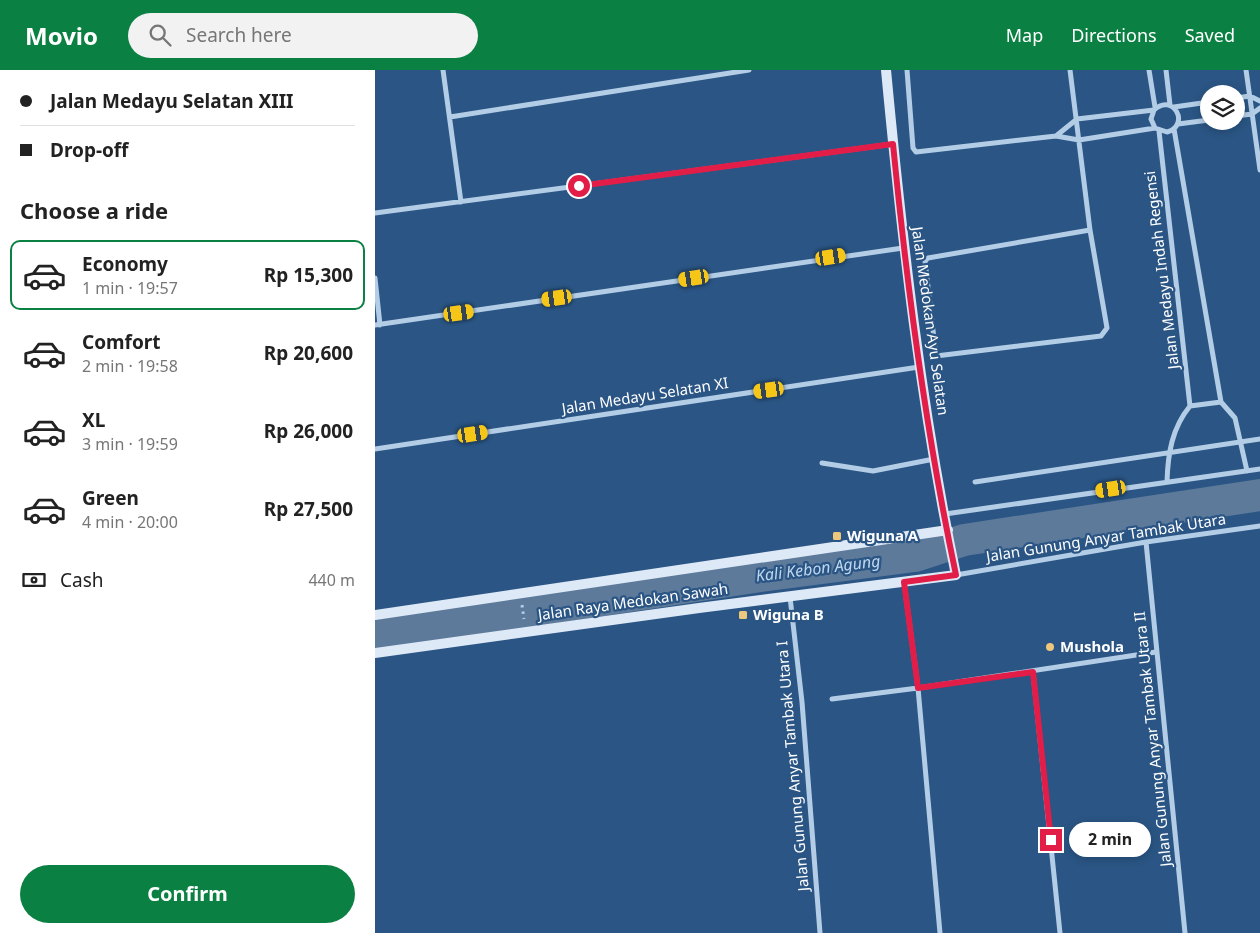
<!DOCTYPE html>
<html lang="en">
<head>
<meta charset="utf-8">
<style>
  :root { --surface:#fff; --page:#f2f2f2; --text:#222; --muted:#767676; --line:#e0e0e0; --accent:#0b8043 }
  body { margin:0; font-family:"Noto Sans",sans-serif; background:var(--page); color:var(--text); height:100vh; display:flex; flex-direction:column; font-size:19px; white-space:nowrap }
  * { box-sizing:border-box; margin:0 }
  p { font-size:16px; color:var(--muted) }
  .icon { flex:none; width:28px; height:28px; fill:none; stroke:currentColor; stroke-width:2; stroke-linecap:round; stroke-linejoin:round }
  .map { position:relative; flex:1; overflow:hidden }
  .side { display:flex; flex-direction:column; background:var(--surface); width:375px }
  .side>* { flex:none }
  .guide { display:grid; align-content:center; height:110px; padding:0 20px; background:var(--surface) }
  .fabs { position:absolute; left:825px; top:15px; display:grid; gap:10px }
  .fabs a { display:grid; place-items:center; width:45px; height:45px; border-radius:50%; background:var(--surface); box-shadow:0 2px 8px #0003; font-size:25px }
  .end { position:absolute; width:22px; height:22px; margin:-11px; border:6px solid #e11d48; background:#fff; box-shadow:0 0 0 2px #fff }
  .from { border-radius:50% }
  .bubble { position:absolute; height:35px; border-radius:18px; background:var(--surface); box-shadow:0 2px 8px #0003; font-size:16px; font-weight:700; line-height:35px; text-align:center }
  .car { position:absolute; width:15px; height:30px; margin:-15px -8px; border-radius:6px; box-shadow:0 0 4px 1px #0007; background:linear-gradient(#f5c518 24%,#345 0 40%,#f5c518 0 76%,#345 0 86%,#f5c518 0) }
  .guide b { display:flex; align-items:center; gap:18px; height:48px; font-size:19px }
  .guide b+b { border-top:1px solid var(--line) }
  .guide i { width:12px; height:12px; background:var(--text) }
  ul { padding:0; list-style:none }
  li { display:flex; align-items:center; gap:15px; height:70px; margin:0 10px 8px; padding:0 10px; border:2px solid transparent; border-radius:10px }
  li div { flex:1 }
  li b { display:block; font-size:19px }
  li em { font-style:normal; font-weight:700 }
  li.selected { border-color:var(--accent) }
  li>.icon { width:45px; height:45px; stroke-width:1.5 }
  h2 { padding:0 20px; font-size:22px; line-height:60px }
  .pay { display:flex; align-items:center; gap:12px; height:55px; padding:0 20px; font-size:19px }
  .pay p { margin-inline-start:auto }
  .cta { display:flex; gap:10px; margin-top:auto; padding:10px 20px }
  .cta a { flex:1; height:58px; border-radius:30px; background:var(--accent); color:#fff; font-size:20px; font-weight:700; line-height:58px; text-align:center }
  header { display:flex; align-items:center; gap:30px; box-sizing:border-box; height:70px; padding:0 25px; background:var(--accent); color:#fff }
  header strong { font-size:24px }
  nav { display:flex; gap:28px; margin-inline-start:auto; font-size:18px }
  .search { width:350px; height:45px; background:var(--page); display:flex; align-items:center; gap:12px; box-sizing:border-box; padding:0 18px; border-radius:28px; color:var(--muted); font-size:19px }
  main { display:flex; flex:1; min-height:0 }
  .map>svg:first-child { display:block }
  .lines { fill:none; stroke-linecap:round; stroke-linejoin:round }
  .river { stroke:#5d7a9a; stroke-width:32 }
  .path { stroke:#b4cde6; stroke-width:3; stroke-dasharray:2.5 4; stroke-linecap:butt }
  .street { stroke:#b4cde6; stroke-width:5 }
  .secondary { stroke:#dde9f6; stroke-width:10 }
  .route { stroke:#e11d48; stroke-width:6 }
  .poi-dot { fill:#edc77c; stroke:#2a5584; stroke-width:2 }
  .labels { text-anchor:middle; stroke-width:4.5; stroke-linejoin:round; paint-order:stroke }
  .street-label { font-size:15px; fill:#fff; stroke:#2a5584 }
  .poi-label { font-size:15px; font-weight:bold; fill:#fff; stroke:#2a5584; text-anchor:start }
  .water-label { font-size:16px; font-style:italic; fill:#bfd7ee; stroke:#2a5584 }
</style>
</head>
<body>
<header>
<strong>Movio</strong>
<div class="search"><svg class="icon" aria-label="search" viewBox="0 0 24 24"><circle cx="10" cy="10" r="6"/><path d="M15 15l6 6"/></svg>Search here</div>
<nav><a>Map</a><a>Directions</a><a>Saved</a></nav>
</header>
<main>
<section class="side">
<div class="guide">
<b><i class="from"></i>Jalan Medayu Selatan XIII</b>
<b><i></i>Drop-off</b>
</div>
<h2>Choose a ride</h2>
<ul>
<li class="selected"><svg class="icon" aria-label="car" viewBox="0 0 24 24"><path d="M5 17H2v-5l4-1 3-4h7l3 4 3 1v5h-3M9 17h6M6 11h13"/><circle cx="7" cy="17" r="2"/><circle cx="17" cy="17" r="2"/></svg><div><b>Economy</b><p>1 min · 19:57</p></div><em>Rp 15,300</em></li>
<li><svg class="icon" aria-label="car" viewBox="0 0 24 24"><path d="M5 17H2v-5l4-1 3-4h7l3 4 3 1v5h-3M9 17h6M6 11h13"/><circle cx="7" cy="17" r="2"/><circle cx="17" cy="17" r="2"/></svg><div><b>Comfort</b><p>2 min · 19:58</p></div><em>Rp 20,600</em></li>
<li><svg class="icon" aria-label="car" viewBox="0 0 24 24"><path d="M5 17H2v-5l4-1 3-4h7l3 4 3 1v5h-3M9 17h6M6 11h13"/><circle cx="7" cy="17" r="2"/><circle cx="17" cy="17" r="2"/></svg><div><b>XL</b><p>3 min · 19:59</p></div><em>Rp 26,000</em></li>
<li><svg class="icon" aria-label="car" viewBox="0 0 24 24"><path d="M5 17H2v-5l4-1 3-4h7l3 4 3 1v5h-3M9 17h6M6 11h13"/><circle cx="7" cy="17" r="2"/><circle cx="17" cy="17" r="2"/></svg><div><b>Green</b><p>4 min · 20:00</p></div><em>Rp 27,500</em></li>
</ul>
<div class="pay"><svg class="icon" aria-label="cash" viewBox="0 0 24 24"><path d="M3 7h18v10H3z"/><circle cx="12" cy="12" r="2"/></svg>Cash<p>440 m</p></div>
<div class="cta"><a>Confirm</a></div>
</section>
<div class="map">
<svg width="885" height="863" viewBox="0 0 885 863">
  <rect width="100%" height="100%" fill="#2a5584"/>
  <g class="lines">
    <path class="river" d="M0,565L386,506L540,486L589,470L885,425"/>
    <path class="path" d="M147,535L149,549"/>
    <path class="street" d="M68,0L86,132
      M532,0L538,78L541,82L681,66L702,49L779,40C798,22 816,55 792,62L780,58L776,49L779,40
      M695,0L715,160L732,258L726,266L561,286L550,191L553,188L715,160
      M774,0L780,37
      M791,0L795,35
      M871,0L885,100
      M861,28L875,26L885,31
      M799,37L834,32
      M861,46L877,44L885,38
      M75,47L374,0
      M803,54L834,50
      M799,59L846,332L860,348L872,401
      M784,61L815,336
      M681,66L704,70L780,58
      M0,143L518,74
      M0,208L5,255
      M0,255L528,178
      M0,379L544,297
      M447,393L498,401L559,389
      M792,411C793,383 797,358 815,336L846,332
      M600,412L885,369
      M570,444L885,399
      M771,472L810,863
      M581,505L771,472L885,456
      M529,512L543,618L565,863
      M415,527L427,632L445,863
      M658,602L685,863
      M457,629L543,618L781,582"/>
    <path class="secondary" d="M0,545L573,460
      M0,583L324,538L581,505C546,338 527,169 511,0"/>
  </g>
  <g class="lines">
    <path class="route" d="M204,116L518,74C532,218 551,363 581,505L529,512L543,618L658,602L676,770"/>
  </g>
  <g class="poi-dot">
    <rect x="457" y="461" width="10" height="10" rx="2.5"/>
    <rect x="363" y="540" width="10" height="10" rx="2.5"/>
    <circle cx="675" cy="577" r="5"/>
  </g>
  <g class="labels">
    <g class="street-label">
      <text transform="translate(787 200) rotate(-97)" y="5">Jalan Medayu Indah Regensi</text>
      <text transform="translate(555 251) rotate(82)" y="5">Jalan Medokan Ayu Selatan</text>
      <text transform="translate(270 326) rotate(-9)" y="5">Jalan Medayu Selatan XI</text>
      <text transform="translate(731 468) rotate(-9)" y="5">Jalan Gunung Anyar Tambak Utara</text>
      <text transform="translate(258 532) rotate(-8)" y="5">Jalan Raya Medokan Sawah</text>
      <text transform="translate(778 669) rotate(-96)" y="5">Jalan Gunung Anyar Tambak Utara II</text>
      <text transform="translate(418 696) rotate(-95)" y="5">Jalan Gunung Anyar Tambak Utara I</text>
    </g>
    <g class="poi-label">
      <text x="472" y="471">Wiguna A</text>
      <text x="378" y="550">Wiguna B</text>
      <text x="685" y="582">Mushola</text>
    </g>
    <g class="water-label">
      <text transform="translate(443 498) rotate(-7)" y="6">Kali Kebon Agung</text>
    </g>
  </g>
</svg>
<div class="fabs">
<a><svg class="icon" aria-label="layers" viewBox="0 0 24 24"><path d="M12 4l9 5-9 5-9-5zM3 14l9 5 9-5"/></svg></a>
</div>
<i class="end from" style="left:204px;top:116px"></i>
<i class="end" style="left:676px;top:770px"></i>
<div class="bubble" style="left:694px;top:752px;width:82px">2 min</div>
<i class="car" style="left:456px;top:187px;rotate:81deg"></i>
<i class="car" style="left:319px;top:208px;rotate:261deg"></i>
<i class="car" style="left:182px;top:228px;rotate:262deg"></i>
<i class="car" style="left:84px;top:243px;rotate:82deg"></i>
<i class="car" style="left:394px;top:320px;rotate:262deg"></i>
<i class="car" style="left:98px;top:364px;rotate:81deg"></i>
<i class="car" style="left:736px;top:419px;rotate:261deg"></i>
</div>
</main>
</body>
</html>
